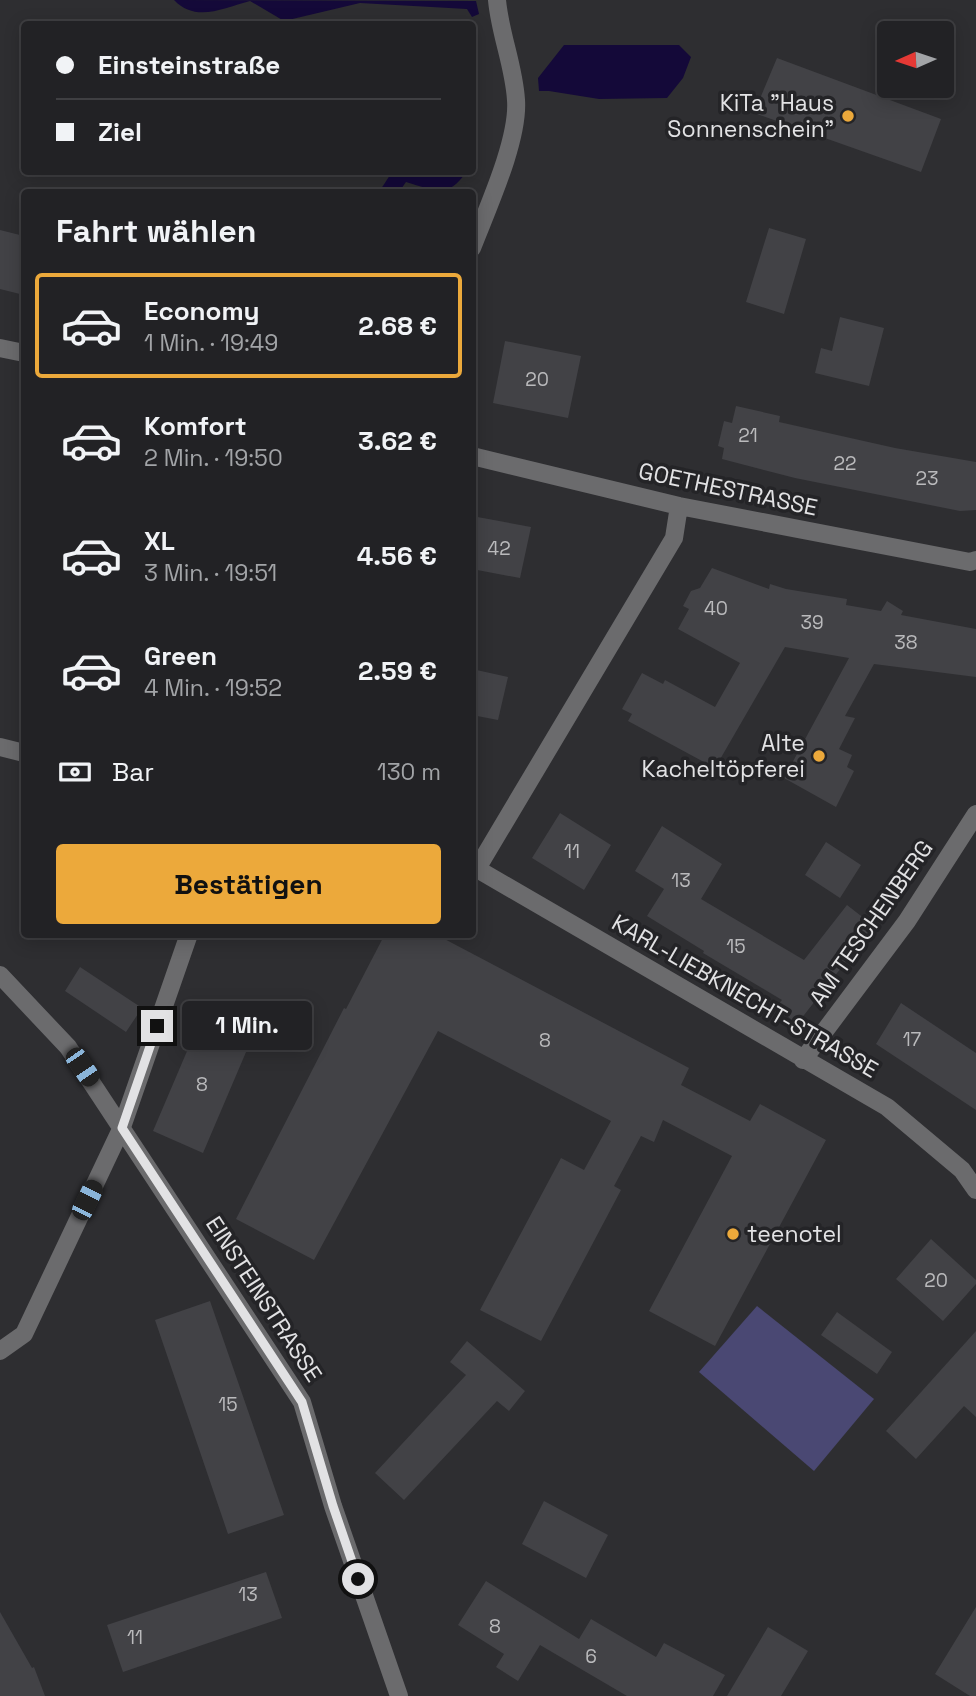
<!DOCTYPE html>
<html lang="de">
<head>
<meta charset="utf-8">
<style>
  :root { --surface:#222225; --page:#2a2a2d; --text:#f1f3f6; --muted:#a2a4a7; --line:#3f3f42; --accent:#eca93b }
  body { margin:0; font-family:"Space Grotesk",sans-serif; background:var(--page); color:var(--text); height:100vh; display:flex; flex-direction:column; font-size:26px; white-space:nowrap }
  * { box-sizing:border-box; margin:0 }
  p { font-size:23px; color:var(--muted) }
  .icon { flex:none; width:38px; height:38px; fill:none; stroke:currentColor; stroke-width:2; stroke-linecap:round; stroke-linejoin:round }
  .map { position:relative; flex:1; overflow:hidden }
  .details { position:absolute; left:21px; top:189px; width:455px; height:749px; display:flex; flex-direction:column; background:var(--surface); border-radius:7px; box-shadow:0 4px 18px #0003,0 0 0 2px var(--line) }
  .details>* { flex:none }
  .banner { position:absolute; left:21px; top:21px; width:455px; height:154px; border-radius:7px; box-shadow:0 4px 18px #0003,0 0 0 2px var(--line); display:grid; align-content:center; height:154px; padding:0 35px; background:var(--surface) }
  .needle { width:46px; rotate:267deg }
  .buttons { position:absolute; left:877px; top:21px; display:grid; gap:14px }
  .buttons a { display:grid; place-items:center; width:77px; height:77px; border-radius:7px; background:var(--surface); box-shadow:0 4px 18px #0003,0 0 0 2px var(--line); font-size:35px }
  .end { position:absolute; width:32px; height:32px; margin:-16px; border:9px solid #e2e2e4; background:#111; box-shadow:0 0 0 4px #111 }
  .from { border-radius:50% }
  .bubble { position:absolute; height:49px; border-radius:7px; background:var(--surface); box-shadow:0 4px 18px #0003,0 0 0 2px var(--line); font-size:23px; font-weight:700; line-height:49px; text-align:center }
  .car { position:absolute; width:21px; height:42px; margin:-21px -10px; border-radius:9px; box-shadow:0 0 5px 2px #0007; background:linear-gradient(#222 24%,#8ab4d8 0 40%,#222 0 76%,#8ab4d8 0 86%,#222 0) }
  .banner b { display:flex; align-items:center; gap:24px; height:66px; font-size:26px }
  .banner b+b { border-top:2px solid var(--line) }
  .banner i { width:18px; height:18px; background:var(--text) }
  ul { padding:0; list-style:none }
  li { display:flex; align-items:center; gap:21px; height:105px; margin:0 14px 10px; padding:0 21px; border:4px solid transparent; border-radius:7px }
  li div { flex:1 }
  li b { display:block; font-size:26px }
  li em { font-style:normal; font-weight:700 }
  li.on { border-color:var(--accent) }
  li>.icon { width:63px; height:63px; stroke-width:1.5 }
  h2 { padding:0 35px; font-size:32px; line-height:84px }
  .pay { display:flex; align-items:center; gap:18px; height:77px; padding:0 35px; font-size:26px }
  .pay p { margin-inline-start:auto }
  .primary-button { display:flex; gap:14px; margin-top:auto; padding:14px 35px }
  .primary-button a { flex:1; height:80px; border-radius:7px; background:var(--accent); color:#111; font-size:28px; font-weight:700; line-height:80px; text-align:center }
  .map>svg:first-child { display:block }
  .green { fill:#4a4873 }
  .water { fill:#140939 }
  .building { fill:#424246 }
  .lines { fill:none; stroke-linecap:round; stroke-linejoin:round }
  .minor { stroke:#6b6b6d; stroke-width:18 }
  .route { stroke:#e2e2e4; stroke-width:9 }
  .poi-dot { fill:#eca93b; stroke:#242427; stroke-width:2.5 }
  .labels { text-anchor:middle; stroke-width:7; stroke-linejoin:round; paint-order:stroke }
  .number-label { font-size:19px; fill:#bababc }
  .poi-label { font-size:23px; fill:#e2e2e4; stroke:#242427; text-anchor:end }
  .street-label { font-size:23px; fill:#e2e2e4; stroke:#242427 }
</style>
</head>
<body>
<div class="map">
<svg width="976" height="1696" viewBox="0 0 976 1696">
  <rect width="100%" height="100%" fill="#2e2e31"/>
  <path class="green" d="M757,1306L874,1399L814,1471L699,1372Z"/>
  <path class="water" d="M174,0L476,1L479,14L472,17L467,9L360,3L284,21L250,1C223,8 196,23 174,0Z
    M564,45H679L691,57L683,78L667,98L599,99L549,91H539L538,78Z
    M392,172H466C449,199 433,190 406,182L399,192H379Z"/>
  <path class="building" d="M777,58L941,119L921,172L754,113Z
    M769,228L806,239L784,314L746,302Z
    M0,230L24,236V295L0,289Z
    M840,317L884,328L869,386L815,373L821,348L832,351Z
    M505,341L581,356L568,418L493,403Z
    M736,406L780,416L779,422L895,448L976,462V510L960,511L795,478L722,459L724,448L718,446L724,421L732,423Z
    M472,516L531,527L520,578L472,569Z
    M712,568L769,589L770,584L786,589L847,599L846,605L881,611L887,601L903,611L901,615L976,629V677L874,664L845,716L855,718L839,749L852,755L847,767L854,771L836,807L784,778L849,658L785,647L715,768L628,721L632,714L622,709L642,673L663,684L665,680L715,707L740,663L678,629L689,609L683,606L691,591L700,588Z
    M472,669L508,677L498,720L472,715Z
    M560,813L611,845L584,890L532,858Z
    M662,826L722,864L701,899L804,960L847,905L874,926L797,1024L776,1007L782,1000L703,953L704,951L647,916L664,889L635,871Z
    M826,842L861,865L840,898L805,875Z
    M385,934H435L689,1068L681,1085L750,1121L760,1104L826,1140L715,1346L649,1311L732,1156L663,1120L654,1142L641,1136L614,1186L621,1190L541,1341L480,1310L561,1158L584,1170L611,1121L438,1031L314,1260L236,1219L344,1008L346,1009Z
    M80,967L142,1008L126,1032L65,991Z
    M901,1003L976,1053V1110L876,1044Z
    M202,1016L252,1038L203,1153L153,1131Z
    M931,1239L976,1280V1284L943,1321L896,1279Z
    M210,1301L284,1515L228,1534L155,1320Z
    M837,1312L892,1352L877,1374L821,1335Z
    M976,1331V1417L964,1406L916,1459L886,1431Z
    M467,1341L525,1391L509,1411L497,1401L404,1500L375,1473L466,1375L450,1362Z
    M544,1501L608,1535L586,1578L522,1544Z
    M266,1572L282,1618L123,1672L107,1625Z
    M486,1581L579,1639L591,1619L656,1657L664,1643L725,1675L713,1696H627L540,1645L518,1681L496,1667L504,1654L458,1625Z
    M976,1607V1696H970L935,1674Z
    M0,1612L32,1668L34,1667L45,1696H0Z
    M768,1627L808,1651L781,1696H727Z"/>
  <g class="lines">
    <path class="minor" d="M472,248C487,209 519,140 516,100C514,66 500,34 497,0
      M0,348L24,353
      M472,456L679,506L970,562L976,560
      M0,747L24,753
      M472,866L887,1107L962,1170L976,1190
      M478,867L674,538L679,506
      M0,975L68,1047L302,1402L333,1506L399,1696
      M803,1060L907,921L976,814
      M0,1351L24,1334L122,1127L189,934"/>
  </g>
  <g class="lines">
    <path class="route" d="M157,1026L122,1128L302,1402L333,1506L358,1579"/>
  </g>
  <g class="poi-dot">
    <circle cx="848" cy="116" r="7"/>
    <circle cx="819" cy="756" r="7"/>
    <circle cx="733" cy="1234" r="7"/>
  </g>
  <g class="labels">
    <g class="number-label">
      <text x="537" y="386">20</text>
      <text x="748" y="442">21</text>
      <text x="845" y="470">22</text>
      <text x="927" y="485">23</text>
      <text x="499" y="555">42</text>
      <text x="716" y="615">40</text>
      <text x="812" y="629">39</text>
      <text x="906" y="649">38</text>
      <text x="572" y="858">11</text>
      <text x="681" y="887">13</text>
      <text x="736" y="953">15</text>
      <text x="912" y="1046">17</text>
      <text x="545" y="1047">8</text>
      <text x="202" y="1091">8</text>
      <text x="936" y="1287">20</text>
      <text x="228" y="1411">15</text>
      <text x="248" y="1601">13</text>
      <text x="495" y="1633">8</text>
      <text x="135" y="1644">11</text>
      <text x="591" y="1663">6</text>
    </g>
    <g class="poi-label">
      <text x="834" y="111">KiTa "Haus<tspan x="834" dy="26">Sonnenschein"</tspan></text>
      <text x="805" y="751">Alte<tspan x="805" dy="26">Kacheltöpferei</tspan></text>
      <text x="747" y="1242" text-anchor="start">teenotel</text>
    </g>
    <g class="street-label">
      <text transform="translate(728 489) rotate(12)" y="8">GOETHESTRASSE</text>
      <text transform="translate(871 923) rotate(-55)" y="8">AM TESCHENBERG</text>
      <text transform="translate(745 996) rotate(30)" y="8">KARL-LIEBKNECHT-STRASSE</text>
      <text transform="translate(264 1299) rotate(57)" y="8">EINSTEINSTRASSE</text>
    </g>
  </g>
</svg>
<div class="buttons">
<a><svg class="needle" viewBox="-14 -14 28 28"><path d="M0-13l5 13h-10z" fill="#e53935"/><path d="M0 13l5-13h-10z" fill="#a2a4a7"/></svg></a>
</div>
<i class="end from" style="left:358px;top:1579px"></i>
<i class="end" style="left:157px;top:1026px"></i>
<div class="bubble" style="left:182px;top:1001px;width:130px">1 Min.</div>
<i class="car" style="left:82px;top:1067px;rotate:146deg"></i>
<i class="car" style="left:87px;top:1200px;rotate:26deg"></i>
<div class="banner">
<b><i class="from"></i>Einsteinstraße</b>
<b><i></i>Ziel</b>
</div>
<section class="details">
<h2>Fahrt wählen</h2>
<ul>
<li class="on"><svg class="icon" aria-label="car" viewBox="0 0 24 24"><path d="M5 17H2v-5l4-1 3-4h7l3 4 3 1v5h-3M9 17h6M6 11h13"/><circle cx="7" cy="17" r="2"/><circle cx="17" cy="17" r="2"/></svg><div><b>Economy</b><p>1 Min. · 19:49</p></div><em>2.68 €</em></li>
<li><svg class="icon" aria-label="car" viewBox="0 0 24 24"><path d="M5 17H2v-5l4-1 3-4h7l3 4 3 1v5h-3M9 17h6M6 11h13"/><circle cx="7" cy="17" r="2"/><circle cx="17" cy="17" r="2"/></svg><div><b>Komfort</b><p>2 Min. · 19:50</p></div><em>3.62 €</em></li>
<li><svg class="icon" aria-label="car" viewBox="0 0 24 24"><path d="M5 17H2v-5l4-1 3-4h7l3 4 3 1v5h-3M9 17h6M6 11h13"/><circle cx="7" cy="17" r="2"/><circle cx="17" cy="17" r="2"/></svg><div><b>XL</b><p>3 Min. · 19:51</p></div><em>4.56 €</em></li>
<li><svg class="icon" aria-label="car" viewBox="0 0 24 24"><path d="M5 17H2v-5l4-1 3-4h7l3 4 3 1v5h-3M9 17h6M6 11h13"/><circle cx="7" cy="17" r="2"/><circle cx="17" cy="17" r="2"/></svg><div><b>Green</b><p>4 Min. · 19:52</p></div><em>2.59 €</em></li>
</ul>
<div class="pay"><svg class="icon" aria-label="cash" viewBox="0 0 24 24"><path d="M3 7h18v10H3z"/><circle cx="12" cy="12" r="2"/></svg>Bar<p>130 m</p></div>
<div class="primary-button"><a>Bestätigen</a></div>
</section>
</div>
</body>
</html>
